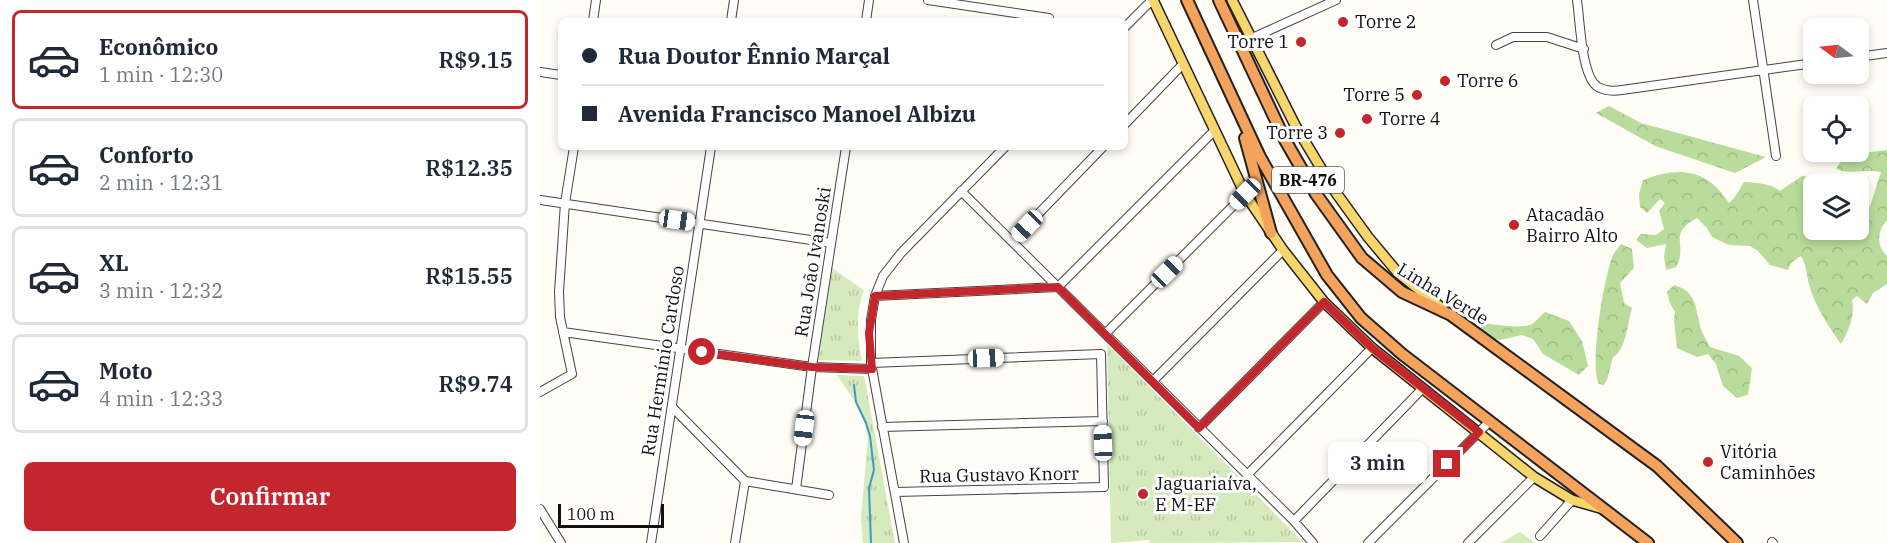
<!DOCTYPE html>
<html lang="pt">
<head>
<meta charset="utf-8">
<style>
  :root { --surface:#fff; --page:#f2f2f3; --text:#1f2937; --muted:#747a83; --line:#e0e1e3; --accent:#c4262e }
  body { margin:0; font-family:"IBM Plex Serif",serif; background:var(--page); color:var(--text); height:100vh; display:flex; flex-direction:column; font-size:22px; white-space:nowrap }
  * { box-sizing:border-box; margin:0 }
  p { font-size:20px; color:var(--muted) }
  .icon { flex:none; width:33px; height:33px; fill:none; stroke:currentColor; stroke-width:2; stroke-linecap:round; stroke-linejoin:round }
  .map { position:relative; flex:1; overflow:hidden }
  .details { display:flex; flex-direction:column; background:var(--surface); width:540px }
  .details>* { flex:none }
  .guide { position:absolute; left:18px; top:18px; width:570px; height:132px; border-radius:9px; box-shadow:0 3px 9px #0003; display:grid; align-content:center; height:132px; padding:0 24px; background:var(--surface) }
  .needle { width:39px; rotate:285deg }
  .tools { position:absolute; left:1263px; top:18px; display:grid; gap:12px }
  .tools a { display:grid; place-items:center; width:66px; height:66px; border-radius:9px; background:var(--surface); box-shadow:0 3px 9px #0003; font-size:30px }
  .scale { position:absolute; left:18px; bottom:15px; width:106px; box-sizing:border-box; padding-left:6px; border:3px solid #111; border-top:0; font-size:16px; line-height:21px; white-space:nowrap; color:#111; -webkit-text-stroke:4px #fff; paint-order:stroke }
  .end { position:absolute; width:27px; height:27px; margin:-14px; border:8px solid #c4262e; background:#fff; box-shadow:0 0 0 3px #fff }
  .from { border-radius:50% }
  .bubble { position:absolute; height:42px; border-radius:9px; background:var(--surface); box-shadow:0 3px 9px #0003; font-size:20px; font-weight:600; line-height:42px; text-align:center }
  .car { position:absolute; width:18px; height:36px; margin:-18px -9px; border-radius:8px; box-shadow:0 0 4px 2px #0007; background:linear-gradient(#fff 24%,#345 0 40%,#fff 0 76%,#345 0 86%,#fff 0) }
  .guide b { display:flex; align-items:center; gap:21px; height:57px; font-size:22px }
  .guide b+b { border-top:2px solid var(--line) }
  .guide i { width:15px; height:15px; background:var(--text) }
  ul { padding:10px 0 0; list-style:none }
  li { display:flex; align-items:center; gap:18px; height:99px; margin:0 12px 9px; padding:0 12px; border:3px solid var(--line); border-radius:9px }
  li div { flex:1 }
  li b { display:block; font-size:22px }
  li em { font-style:normal; font-weight:600 }
  li.on { border-color:var(--accent) }
  li>.icon { width:54px; height:54px; stroke-width:1.5 }
  .primary-button { display:flex; gap:12px; margin-top:auto; padding:12px 24px }
  .primary-button a { flex:1; height:69px; border-radius:9px; background:var(--accent); color:#fff; font-size:24px; font-weight:600; line-height:69px; text-align:center }
  main { display:flex; flex:1; min-height:0 }
  .map>svg:first-child { display:block }
  .forest { fill:url(#forest-crowns) }
  .park { fill:url(#park-tufts) }
  .lines { fill:none; stroke-linecap:round; stroke-linejoin:round }
  .stream { stroke:#3f96cf; stroke-width:2 }
  .minor-casing { stroke:#444; stroke-width:10 }
  .major-casing { stroke:#222; stroke-width:12 }
  .highway-casing { stroke:#222; stroke-width:14 }
  .minor { stroke:#fff; stroke-width:8 }
  .major { stroke:#f9d66b; stroke-width:9 }
  .highway { stroke:#f5a25d; stroke-width:10 }
  .route { stroke:#c4262e; stroke-width:8 }
  .poi-dot { fill:#c4262e; stroke:#fff; stroke-width:2 }
  .labels { text-anchor:middle; stroke-width:6; stroke-linejoin:round; paint-order:stroke }
  .shield { fill:#fff; stroke:#585858; stroke-width:1.5 }
  .shield-label { font-size:16px; font-weight:bold; fill:#111 }
  .poi-label { font-size:18px; fill:#111; stroke:#fff; text-anchor:start }
  .street-label { font-size:18px; fill:#111; stroke:#fff }
</style>
</head>
<body>
<main>
<section class="details">
<ul>
<li class="on"><svg class="icon" aria-label="car" viewBox="0 0 24 24"><path d="M5 17H2v-5l4-1 3-4h7l3 4 3 1v5h-3M9 17h6M6 11h13"/><circle cx="7" cy="17" r="2"/><circle cx="17" cy="17" r="2"/></svg><div><b>Econômico</b><p>1 min · 12:30</p></div><em>R$9.15</em></li>
<li><svg class="icon" aria-label="car" viewBox="0 0 24 24"><path d="M5 17H2v-5l4-1 3-4h7l3 4 3 1v5h-3M9 17h6M6 11h13"/><circle cx="7" cy="17" r="2"/><circle cx="17" cy="17" r="2"/></svg><div><b>Conforto</b><p>2 min · 12:31</p></div><em>R$12.35</em></li>
<li><svg class="icon" aria-label="car" viewBox="0 0 24 24"><path d="M5 17H2v-5l4-1 3-4h7l3 4 3 1v5h-3M9 17h6M6 11h13"/><circle cx="7" cy="17" r="2"/><circle cx="17" cy="17" r="2"/></svg><div><b>XL</b><p>3 min · 12:32</p></div><em>R$15.55</em></li>
<li><svg class="icon" aria-label="car" viewBox="0 0 24 24"><path d="M5 17H2v-5l4-1 3-4h7l3 4 3 1v5h-3M9 17h6M6 11h13"/><circle cx="7" cy="17" r="2"/><circle cx="17" cy="17" r="2"/></svg><div><b>Moto</b><p>4 min · 12:33</p></div><em>R$9.74</em></li>
</ul>
<div class="primary-button"><a>Confirmar</a></div>
</section>
<div class="map">
<svg width="1347" height="543" viewBox="0 0 1347 543">
  <defs>
    <pattern id="forest-crowns" width="20" height="18" patternUnits="userSpaceOnUse" patternTransform="scale(1.5)"><rect width="20" height="18" fill="#b9dc9c"/><path d="M2 6a3 3 0 1 1 6 0M12 15a3 3 0 1 1 6 0" fill="none" stroke="#9ebc85"/></pattern>
    <pattern id="park-tufts" width="24" height="20" patternUnits="userSpaceOnUse" patternTransform="scale(1.5)"><rect width="24" height="20" fill="#d5ebbd"/><path d="M3 7l-1-3M5 7V3M7 7l1-3M15 17l-1-3M17 17v-4M19 17l1-3" fill="none" stroke="#b6c8a1"/></pattern>
  </defs>
  <rect width="100%" height="100%" fill="#fffdf5"/>
  <path class="forest" d="M1069,106L1101,123L1226,157L1195,173L1115,146L1056,113Z
    M1347,150V220C1337,231 1336,246 1347,256V284L1333,293L1327,304L1317,296L1312,300C1315,316 1309,330 1301,344C1288,325 1275,307 1269,284C1266,273 1267,266 1261,256L1251,263L1248,270L1230,265L1218,251L1210,246L1189,245L1172,237L1167,228L1157,218C1126,235 1149,244 1136,267L1126,270L1124,257L1126,244L1107,248L1096,240L1101,234L1116,235L1124,229L1119,211L1125,203L1120,199L1107,213L1100,207L1099,194L1103,180C1138,166 1167,168 1189,203L1195,197L1204,182C1217,183 1230,183 1240,191L1262,176L1283,177V184H1274V230H1318L1319,211L1330,206L1341,172C1325,169 1311,175 1296,169L1305,155Z
    M1081,244L1092,249L1094,268L1080,283L1084,303L1092,308C1088,321 1086,351 1073,357L1067,380L1064,385L1059,384C1049,365 1064,276 1073,255C1075,251 1079,247 1081,244Z
    M1134,285C1154,291 1155,302 1159,321C1160,330 1166,339 1170,347L1199,356L1212,368L1208,395L1197,398L1183,386L1176,364L1168,354L1157,357L1137,348L1134,320L1135,312L1130,303L1127,292Z
    M1005,312L1029,321L1042,341L1048,366L1039,375L1003,354L993,339L982,335L960,340L941,335V324C955,323 978,329 990,325C995,323 1000,316 1005,312Z"/>
  <path class="park" d="M292,268L324,290C315,315 317,336 322,361L278,360Z
    M567,344L763,542L610,543L609,540L571,543Z
    M297,375L324,376L355,543H323L321,518L328,438L324,421L316,403Z
    M980,532L995,543H960Z"/>
  <g class="lines">
    <path class="stream" d="M314,385L316,402L326,423L330,436L334,470L329,488L331,543"/>
    <defs>
      <path id="minor" d="M388,0L509,18
        M1037,0C1040,19 1041,77 1058,87C1065,91 1075,91 1082,90L1274,63
        M1213,0L1236,156
        M53,21L56,0
        M191,21L194,0
        M326,21L329,0
        M585,27L612,0
        M710,39L796,0
        M956,45L973,37H1007L1044,49
        M1318,57L1347,53
        M0,72L21,75
        M585,124L643,64
        M421,191L754,521L773,543
        M0,200L291,243
        M472,241L563,147
        M335,296L518,287L674,131
        M23,332L272,367L332,369
        M565,334L705,194
        M331,363L561,354L564,487L355,492
        M613,381L743,250
        M0,392L32,374L20,317L19,292L25,203L34,147
        M132,407L205,481L289,495
        M342,427L563,421
        M659,428L784,302
        M707,475L832,348
        M256,489L272,367L306,147
        M0,509L21,543
        M754,521L883,388
        M1000,536L1032,500
        M1232,542L1233,543
        M111,543L171,147
        M195,543L205,481
        M364,543L331,363V320L335,296L343,276L361,253L465,147
        M828,543L949,422
        M928,543L994,477"/>
      <path id="major" d="M613,0L705,194L743,250L784,302L832,348L994,477L1032,500L1060,508
        M692,0L755,125L794,190L828,237L858,273L902,308"/>
      <path id="highway" d="M647,0L720,157L787,275L821,318L862,354L1108,543
        M679,0L745,140L776,194L822,258L862,292L911,315L1117,466L1197,543
        M705,138L731,233"/>
    </defs>
    <use href="#minor" class="minor-casing"/>
    <use href="#major" class="major-casing"/>
    <use href="#highway" class="highway-casing"/>
    <use href="#minor" class="minor"/>
    <use href="#major" class="major"/>
    <use href="#highway" class="highway"/>
  </g>
  <g class="lines">
    <path class="route" d="M162,352L272,367L332,369L329,333L335,296L518,287L659,428L784,302L832,348L939,432L907,464"/>
  </g>
  <g class="poi-dot">
    <circle cx="803" cy="22" r="6"/>
    <circle cx="761" cy="42" r="6"/>
    <circle cx="905" cy="81" r="6"/>
    <circle cx="877" cy="95" r="6"/>
    <circle cx="827" cy="119" r="6"/>
    <circle cx="800" cy="133" r="6"/>
    <circle cx="974" cy="225" r="6"/>
    <circle cx="1168" cy="462" r="6"/>
    <circle cx="603" cy="494" r="6"/>
  </g>
  <g class="labels">
    <rect class="shield" x="732" y="167" width="72" height="26" rx="4.5"/>
    <g class="shield-label">
      <text x="768" y="186">BR-476</text>
    </g>
    <g class="poi-label">
      <text x="815" y="28">Torre 2</text>
      <text x="749" y="48" text-anchor="end">Torre 1</text>
      <text x="917" y="87">Torre 6</text>
      <text x="865" y="101" text-anchor="end">Torre 5</text>
      <text x="839" y="125">Torre 4</text>
      <text x="788" y="139" text-anchor="end">Torre 3</text>
      <text x="986" y="221">Atacadão<tspan x="986" dy="21">Bairro Alto</tspan></text>
      <text x="1180" y="458">Vitória<tspan x="1180" dy="21">Caminhões</tspan></text>
      <text x="615" y="490">Jaguariaíva,<tspan x="615" dy="21">E M-EF</tspan></text>
    </g>
    <g class="street-label">
      <text transform="translate(273 262) rotate(-81)" y="6">Rua João Ivanoski</text>
      <text transform="translate(903 294) rotate(31)" y="6">Linha Verde</text>
      <text transform="translate(123 361) rotate(-81)" y="6">Rua Hermínio Cardoso</text>
      <text transform="translate(459 475) rotate(-1)" y="6">Rua Gustavo Knorr</text>
    </g>
  </g>
</svg>
<div class="tools">
<a><svg class="needle" viewBox="-14 -14 28 28"><path d="M0-13l5 13h-10z" fill="#e53935"/><path d="M0 13l5-13h-10z" fill="#747a83"/></svg></a>
<a><svg class="icon" aria-label="locate" viewBox="0 0 24 24"><circle cx="12" cy="12" r="6"/><path d="M12 2v4M12 18v4M2 12h4M18 12h4"/></svg></a>
<a><svg class="icon" aria-label="layers" viewBox="0 0 24 24"><path d="M12 4l9 5-9 5-9-5zM3 14l9 5 9-5"/></svg></a>
</div>
<div class="scale">100 m</div>
<i class="end from" style="left:162px;top:352px"></i>
<i class="end" style="left:907px;top:464px"></i>
<div class="bubble" style="left:788px;top:442px;width:99px">3 min</div>
<i class="car" style="left:705px;top:194px;rotate:225deg"></i>
<i class="car" style="left:137px;top:220px;rotate:98deg"></i>
<i class="car" style="left:487px;top:226px;rotate:224deg"></i>
<i class="car" style="left:627px;top:272px;rotate:45deg"></i>
<i class="car" style="left:446px;top:358px;rotate:88deg"></i>
<i class="car" style="left:264px;top:428px;rotate:187deg"></i>
<i class="car" style="left:563px;top:443px;rotate:358deg"></i>
<div class="guide">
<b><i class="from"></i>Rua Doutor Ênnio Marçal</b>
<b><i></i>Avenida Francisco Manoel Albizu</b>
</div>
</div>
</main>
</body>
</html>
